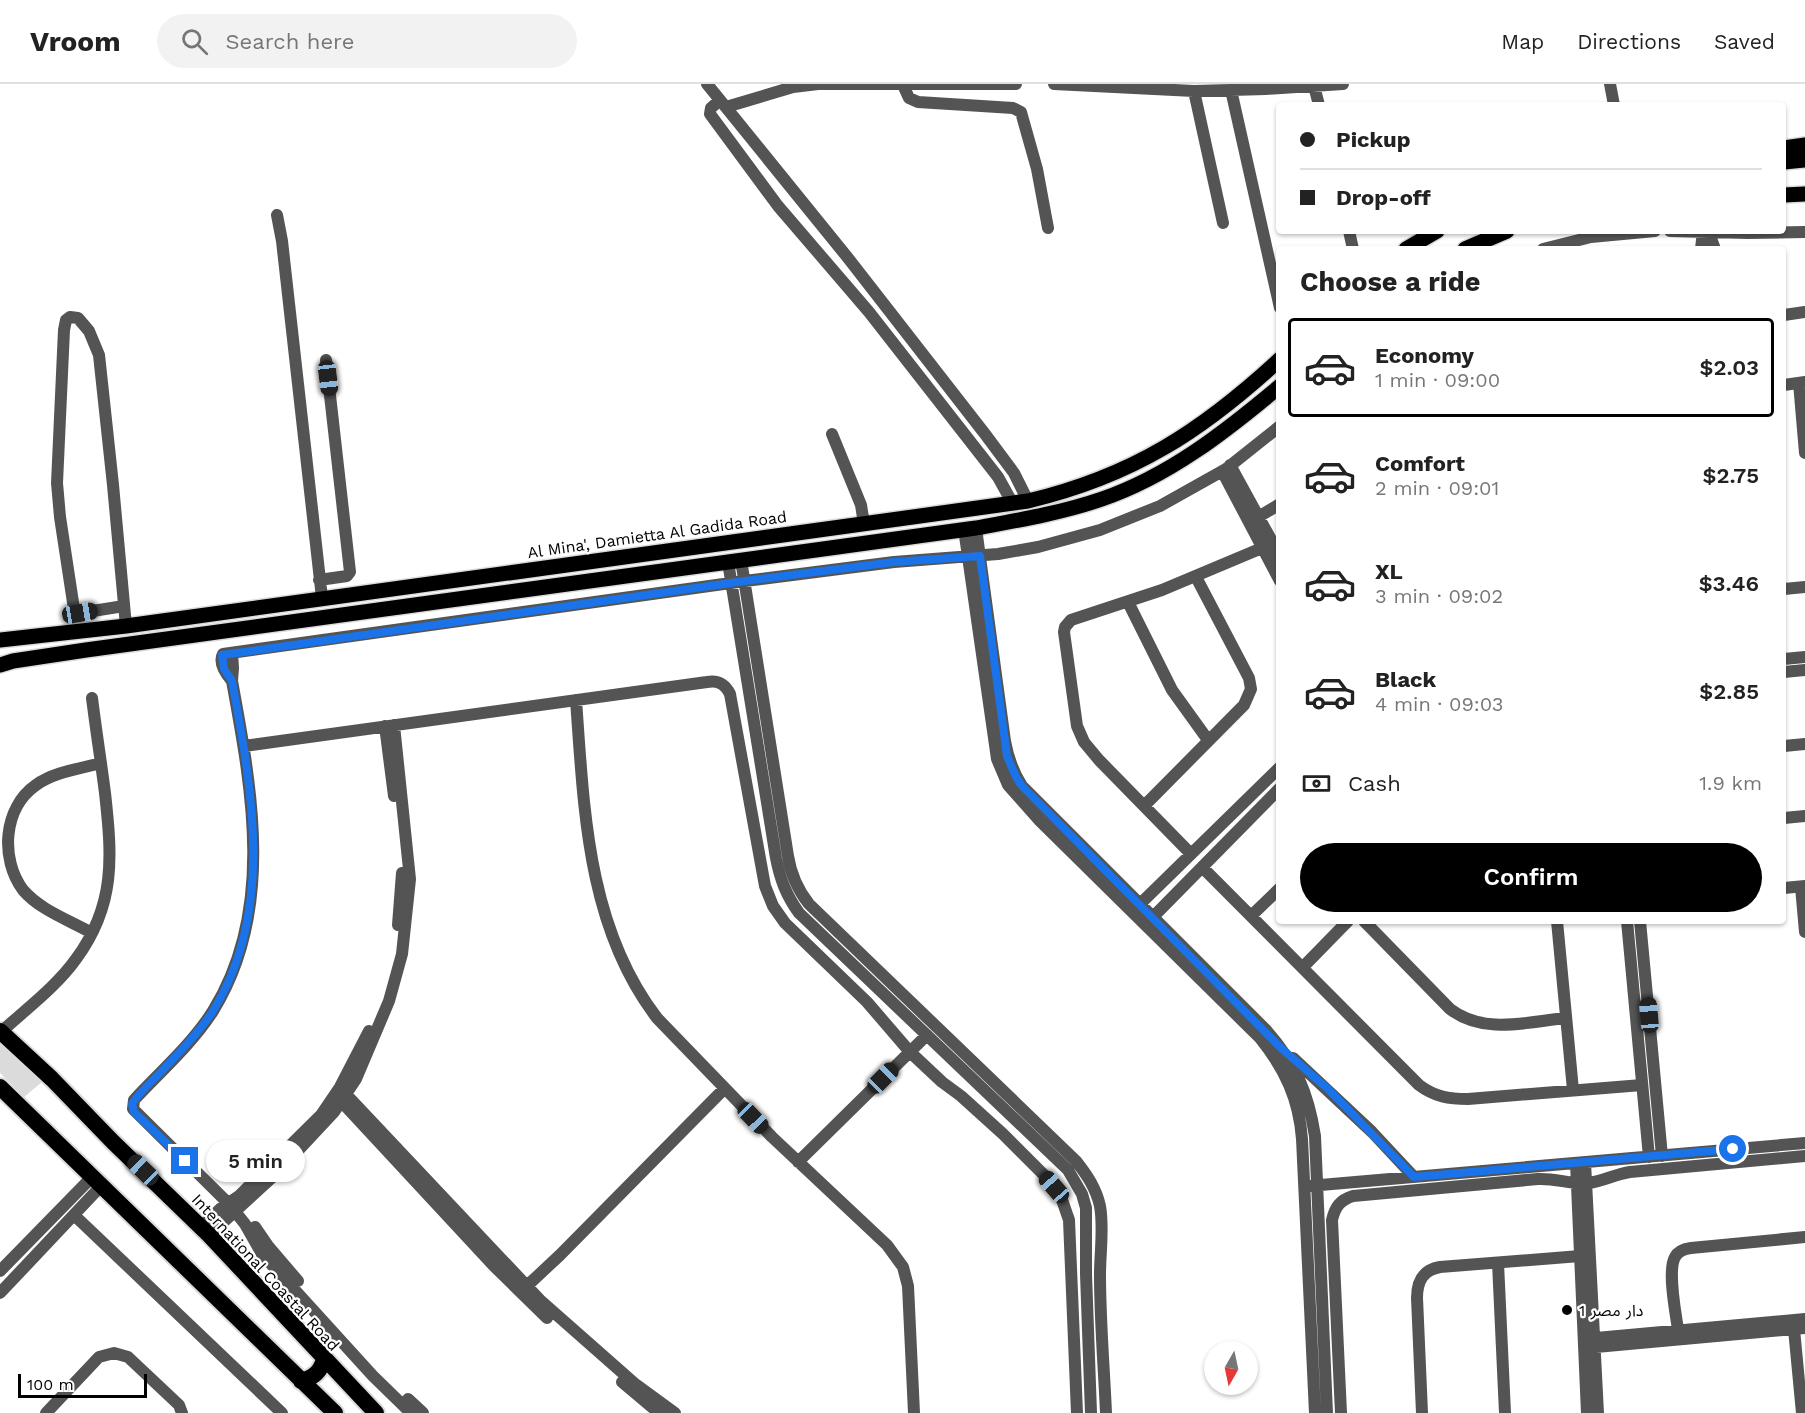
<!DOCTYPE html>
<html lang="en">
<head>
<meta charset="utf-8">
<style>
  :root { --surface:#fff; --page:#f2f2f2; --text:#222; --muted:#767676; --line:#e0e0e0; --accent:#000 }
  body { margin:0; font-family:"Work Sans","Noto Sans Arabic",sans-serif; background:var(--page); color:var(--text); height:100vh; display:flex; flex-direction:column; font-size:22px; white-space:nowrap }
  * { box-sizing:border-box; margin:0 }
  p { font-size:20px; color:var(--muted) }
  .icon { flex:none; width:33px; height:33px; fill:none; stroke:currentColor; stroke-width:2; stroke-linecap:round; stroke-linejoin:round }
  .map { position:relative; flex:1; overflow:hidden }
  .side { position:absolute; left:1276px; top:162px; width:510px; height:678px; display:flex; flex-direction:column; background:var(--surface); border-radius:6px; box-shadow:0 2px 4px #0004 }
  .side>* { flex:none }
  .hud { position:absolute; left:1276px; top:18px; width:510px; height:132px; border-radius:6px; box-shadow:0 2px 4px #0004; display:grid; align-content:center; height:132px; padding:0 24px; background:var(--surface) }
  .needle { width:39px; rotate:189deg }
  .fabs { position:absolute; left:1204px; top:1257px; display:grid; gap:12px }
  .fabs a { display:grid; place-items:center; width:54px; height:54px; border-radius:50%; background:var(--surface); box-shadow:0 2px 4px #0004; font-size:30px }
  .scale { position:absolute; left:18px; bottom:15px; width:129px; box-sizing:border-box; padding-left:6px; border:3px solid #000; border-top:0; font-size:16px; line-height:21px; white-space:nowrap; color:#000; -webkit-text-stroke:4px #fff; paint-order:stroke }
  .end { position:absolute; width:27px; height:27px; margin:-14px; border:8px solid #1a73e8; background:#fff; box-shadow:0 0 0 3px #fff }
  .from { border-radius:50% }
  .bubble { position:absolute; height:42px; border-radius:21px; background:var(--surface); box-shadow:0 2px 4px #0004; font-size:20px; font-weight:600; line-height:42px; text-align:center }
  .car { position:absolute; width:18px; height:36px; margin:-18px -9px; border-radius:8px; box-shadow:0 0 4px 2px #0007; background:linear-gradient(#222 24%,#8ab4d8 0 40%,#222 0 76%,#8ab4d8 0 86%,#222 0) }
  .hud b { display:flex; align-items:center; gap:21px; height:57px; font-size:22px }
  .hud b+b { border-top:2px solid var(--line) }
  .hud i { width:15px; height:15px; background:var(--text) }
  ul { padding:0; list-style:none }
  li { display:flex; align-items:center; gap:18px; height:99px; margin:0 12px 9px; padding:0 12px; border:3px solid transparent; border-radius:6px }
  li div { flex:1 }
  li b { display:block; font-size:22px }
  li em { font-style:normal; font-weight:600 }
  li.on { border-color:var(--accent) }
  li>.icon { width:54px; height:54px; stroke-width:1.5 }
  h2 { padding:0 24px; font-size:27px; line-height:72px }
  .pay { display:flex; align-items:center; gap:15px; height:66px; padding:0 24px; font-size:22px }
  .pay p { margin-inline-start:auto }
  .cta { display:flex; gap:12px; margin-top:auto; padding:12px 24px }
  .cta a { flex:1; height:69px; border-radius:36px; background:var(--accent); color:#fff; font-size:24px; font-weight:600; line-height:69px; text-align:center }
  header { display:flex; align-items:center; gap:36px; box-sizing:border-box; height:84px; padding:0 30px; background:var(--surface); border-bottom:2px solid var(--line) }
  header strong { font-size:28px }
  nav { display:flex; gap:33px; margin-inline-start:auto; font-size:21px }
  .search { width:420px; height:54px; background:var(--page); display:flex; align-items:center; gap:15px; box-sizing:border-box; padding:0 21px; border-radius:33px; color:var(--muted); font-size:22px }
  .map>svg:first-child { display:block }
  .green { fill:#dbdbdb }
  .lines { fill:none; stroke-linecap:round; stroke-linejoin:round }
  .major-casing { stroke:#dbdbdb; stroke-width:18 }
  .highway-casing { stroke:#dbdbdb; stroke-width:20 }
  .minor { stroke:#545454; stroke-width:12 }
  .major { stroke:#000; stroke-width:15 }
  .highway { stroke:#000; stroke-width:16 }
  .route { stroke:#1a73e8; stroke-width:8 }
  .poi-dot { fill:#000; stroke:#fff; stroke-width:2 }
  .labels { text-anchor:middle; stroke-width:4.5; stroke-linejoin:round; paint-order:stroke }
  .street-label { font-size:16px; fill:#000; stroke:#fff }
  .poi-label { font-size:16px; fill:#000; stroke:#fff; text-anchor:start }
</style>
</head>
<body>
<header>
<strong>Vroom</strong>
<div class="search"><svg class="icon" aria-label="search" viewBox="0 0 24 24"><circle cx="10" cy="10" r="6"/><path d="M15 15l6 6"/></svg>Search here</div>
<nav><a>Map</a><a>Directions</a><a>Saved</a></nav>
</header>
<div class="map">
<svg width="1805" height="1329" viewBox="0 0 1805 1329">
  <rect width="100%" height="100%" fill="#fff"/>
  <path class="green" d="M0,959L42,998L24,1013L0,989Z"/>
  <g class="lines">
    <defs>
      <path id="major" d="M1784,64L1805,61
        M1784,78L1805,76
        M1784,111L1805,110
        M1406,165L1437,147
        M1465,165L1507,147
        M0,556L126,542L1028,417C1133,392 1202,347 1280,275
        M0,581L13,577L86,566L976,444C1019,436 1061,429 1102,415C1169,392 1225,348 1280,302"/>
      <path id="highway" d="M0,947L52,995L113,1058L209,1151L376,1329
        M0,1003L335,1329
        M301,1297C314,1294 321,1287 324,1275"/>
    </defs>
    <use href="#major" class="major-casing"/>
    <use href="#highway" class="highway-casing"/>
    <path class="minor" d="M707,0L848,174L985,350L1014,389L1028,417
      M1054,0L1194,7L1266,5L1343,0
      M1610,0L1614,21
      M903,1L909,14L918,18L1013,24L1021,28L1037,85L1048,144
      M1314,2L1319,21
      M1231,6L1280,224
      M1194,7L1223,139
      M720,16L711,24L710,30L778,122L869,228L998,393L1013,420
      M726,23L793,3L818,0H1016
      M277,131L282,157L322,514
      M1349,147L1353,165
      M1670,147L1748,149L1805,148
      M1703,147L1712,157L1715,165
      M1543,165L1591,153L1655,147
      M1701,165L1703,147
      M1784,231L1805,228
      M1799,299L1805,369
      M1784,301L1805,298
      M832,350L861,421L864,440
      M1230,381L1280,472
      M1222,387L1280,497
      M1258,433L1280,420
      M976,444L1005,657C1008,674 1013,688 1022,702L1266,946C1295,979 1308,1007 1315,1052L1327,1329
      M964,445L997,675L1008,701L1040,737L1260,954C1285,985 1299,1015 1302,1055L1315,1329
      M741,476L788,772C791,791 797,805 809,820L1076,1077C1087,1091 1096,1104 1100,1122C1104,1144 1100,1168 1100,1191C1100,1237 1104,1283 1106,1329
      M728,478L776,774C780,795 786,811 799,829L1068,1086L1082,1110L1086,1124V1190L1091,1329
      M319,496L347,492L350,488L326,276
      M1784,505L1805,503
      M1128,518L1172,606L1208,656
      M124,522L80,529L76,528L74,525L60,433L57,399L64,246L66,236L70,233L78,234L89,247L99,271L113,401L126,542
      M232,569L233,584L232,597C252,706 275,827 213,927C192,960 161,987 134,1016L133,1025L229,1120L245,1140L262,1170L373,1292L411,1329
      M1784,575L1805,573
      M1784,588L1805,586
      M232,597C226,590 218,579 223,570L745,497L894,478L998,470L1038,463L1100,446L1160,422L1226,385L1280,342
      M576,616C584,725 587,843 657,934L772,1053L887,1161L903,1183L908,1202L914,1329
      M385,642L394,712
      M244,662L707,598C718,596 725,600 730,610L765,802L773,822L785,839L867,918L910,968L942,998L961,1012L1003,1050L1044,1091L1061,1113L1069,1136L1077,1329
      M1784,662L1805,660
      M1144,722L1244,621L1251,605L1249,594L1196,493
      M1784,734L1805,732
      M1191,770L1099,676L1084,658L1077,642L1064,548L1065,543L1071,536L1162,506L1262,464
      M1202,783L1419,1001C1435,1013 1449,1015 1468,1015L1642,1001
      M1801,803L1805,848
      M1784,804L1805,802
      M1139,821L1280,683
      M1251,832L1280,804
      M1152,834L1280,704
      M1364,837L1450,925C1484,951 1527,938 1566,934
      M1557,837L1573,1006
      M1627,837L1649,1073
      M1640,837L1662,1072
      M398,841L402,789
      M92,849C69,836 40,826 23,806C0,775 3,724 36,701C54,688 79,685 101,679
      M1303,883L1348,837
      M1,948C26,925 56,903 76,875C116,821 112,772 105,709C101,678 96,646 92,614
      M1293,974L1372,1048L1414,1093
      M343,1007L541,1217L634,1299L675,1329
      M338,1014L493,1181L547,1234
      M798,1078L927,951
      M1585,1078L1598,1329
      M1576,1079L1587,1329
      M1309,1102L1805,1059
      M74,1131L282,1329
      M201,1143L220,1125L239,1112L321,1031L340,1003L369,947
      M255,1143L268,1162L298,1197
      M209,1151L279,1087L334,1028L356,995L389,917L402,870L410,795L394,641
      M1498,1179L1505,1329
      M0,1187L93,1092
      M519,1204L529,1200L560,1171L724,1005
      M0,1209L102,1101
      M1794,1245L1802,1329
      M1678,1246C1676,1230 1667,1187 1675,1173C1678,1167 1684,1165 1691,1164L1805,1153
      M1585,1255L1805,1235
      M1585,1264L1805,1244
      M622,1298L659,1329
      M408,1315L423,1329
      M46,1329L99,1273L114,1269L128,1273L179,1321L182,1329
      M1341,1329L1332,1136C1335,1123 1340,1116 1353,1112L1538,1095C1556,1094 1572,1101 1589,1099C1603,1097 1616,1090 1630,1088L1805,1072
      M1422,1329L1417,1214C1417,1197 1423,1186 1440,1183L1580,1172"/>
    <use href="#major" class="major"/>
    <use href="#highway" class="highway"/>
  </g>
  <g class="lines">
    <path class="route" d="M185,1077L134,1028L132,1020C138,1010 148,1001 156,993C176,972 197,951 213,927C275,827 252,705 232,597L224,585L222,571L745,497L894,478L980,472L1007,672L1016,693L1022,702L1281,964L1328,1005L1414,1093L1733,1065"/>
  </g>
  <circle class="poi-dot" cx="1567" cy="1226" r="6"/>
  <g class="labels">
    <g class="street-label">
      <text transform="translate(657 450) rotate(-8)" y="6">Al Mina', Damietta Al Gadida Road</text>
      <text transform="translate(266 1188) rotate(47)" y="6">International Coastal Road</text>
    </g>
    <g class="poi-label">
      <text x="1579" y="1232">دار مصر 1</text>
    </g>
  </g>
</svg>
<div class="fabs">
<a><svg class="needle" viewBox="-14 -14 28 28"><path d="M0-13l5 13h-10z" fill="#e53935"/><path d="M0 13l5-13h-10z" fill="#767676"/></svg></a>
</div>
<div class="scale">100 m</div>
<i class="end from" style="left:1733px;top:1065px"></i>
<i class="end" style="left:185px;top:1077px"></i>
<div class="bubble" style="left:206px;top:1056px;width:99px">5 min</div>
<i class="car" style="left:328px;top:294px;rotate:173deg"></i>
<i class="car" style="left:80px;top:529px;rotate:81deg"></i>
<i class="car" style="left:1649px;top:931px;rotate:355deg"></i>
<i class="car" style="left:883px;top:994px;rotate:45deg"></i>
<i class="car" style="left:753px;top:1034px;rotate:136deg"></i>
<i class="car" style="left:143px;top:1086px;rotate:314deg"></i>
<i class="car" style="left:1054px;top:1103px;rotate:319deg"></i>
<div class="hud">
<b><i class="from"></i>Pickup</b>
<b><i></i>Drop-off</b>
</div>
<section class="side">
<h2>Choose a ride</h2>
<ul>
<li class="on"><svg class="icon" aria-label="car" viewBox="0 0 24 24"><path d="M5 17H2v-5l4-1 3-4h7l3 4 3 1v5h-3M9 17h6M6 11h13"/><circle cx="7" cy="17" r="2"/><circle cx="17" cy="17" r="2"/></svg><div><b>Economy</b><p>1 min · 09:00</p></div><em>$2.03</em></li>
<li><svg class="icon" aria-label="car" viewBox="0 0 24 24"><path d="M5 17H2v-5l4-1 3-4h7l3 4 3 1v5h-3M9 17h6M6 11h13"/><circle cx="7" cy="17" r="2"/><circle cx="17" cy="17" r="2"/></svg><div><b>Comfort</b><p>2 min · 09:01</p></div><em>$2.75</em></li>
<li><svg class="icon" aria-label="car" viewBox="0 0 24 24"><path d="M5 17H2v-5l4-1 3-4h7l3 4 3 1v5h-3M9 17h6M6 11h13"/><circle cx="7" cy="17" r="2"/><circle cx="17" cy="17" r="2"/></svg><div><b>XL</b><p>3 min · 09:02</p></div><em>$3.46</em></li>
<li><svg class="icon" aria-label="car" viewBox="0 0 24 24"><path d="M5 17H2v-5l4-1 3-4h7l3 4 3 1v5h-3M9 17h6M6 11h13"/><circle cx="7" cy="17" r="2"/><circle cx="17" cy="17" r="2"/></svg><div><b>Black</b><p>4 min · 09:03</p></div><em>$2.85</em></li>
</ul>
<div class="pay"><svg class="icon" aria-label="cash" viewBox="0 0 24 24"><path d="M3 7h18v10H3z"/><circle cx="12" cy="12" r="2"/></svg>Cash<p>1.9 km</p></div>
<div class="cta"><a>Confirm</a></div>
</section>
</div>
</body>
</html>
